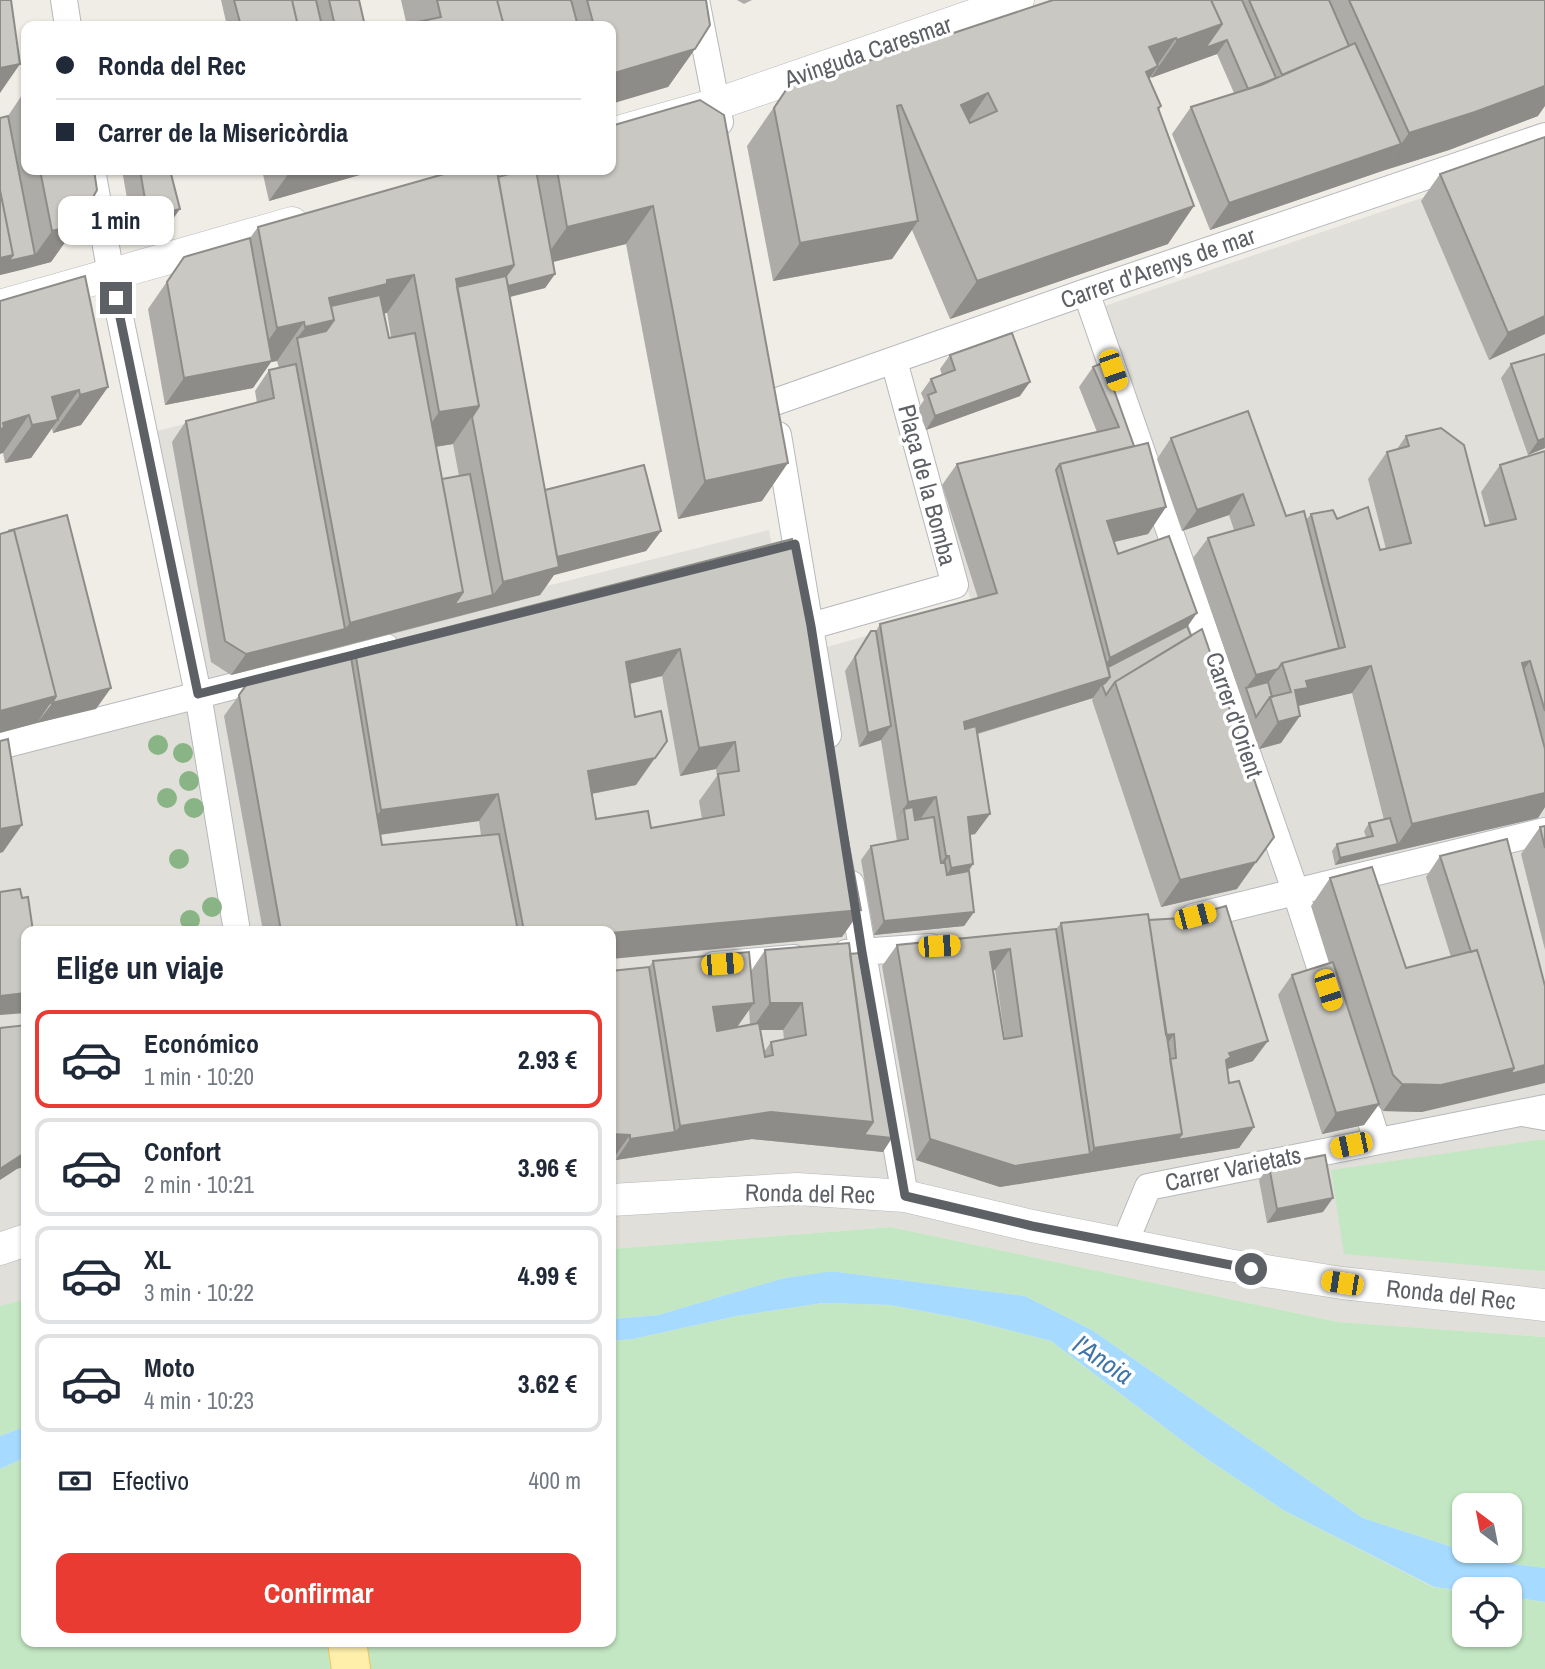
<!DOCTYPE html>
<html lang="es">
<head>
<meta charset="utf-8">
<style>
  :root { --surface:#fff; --page:#f6f6f7; --text:#1f2937; --muted:#747a83; --line:#e0e1e3; --accent:#e93b32 }
  body { margin:0; font-family:"Archivo Narrow",sans-serif; background:var(--page); color:var(--text); height:100vh; display:flex; flex-direction:column; font-size:26px; white-space:nowrap }
  * { box-sizing:border-box; margin:0 }
  p { font-size:23px; color:var(--muted) }
  .icon { flex:none; width:38px; height:38px; fill:none; stroke:currentColor; stroke-width:2; stroke-linecap:round; stroke-linejoin:round }
  .map { position:relative; flex:1; overflow:hidden }
  .drawer { position:absolute; left:21px; top:926px; width:595px; height:721px; display:flex; flex-direction:column; background:var(--surface); border-radius:14px; box-shadow:0 2px 5px #0004 }
  .drawer>* { flex:none }
  .hud { position:absolute; left:21px; top:21px; width:595px; height:154px; border-radius:14px; box-shadow:0 2px 5px #0004; display:grid; align-content:center; height:154px; padding:0 35px; background:var(--surface) }
  .needle { width:46px; rotate:328deg }
  .tools { position:absolute; left:1452px; top:1493px; display:grid; gap:14px }
  .tools a { display:grid; place-items:center; width:70px; height:70px; border-radius:14px; background:var(--surface); box-shadow:0 2px 5px #0004; font-size:35px }
  .end { position:absolute; width:32px; height:32px; margin:-16px; border:9px solid #5d6166; background:#fff; box-shadow:0 0 0 4px #fff }
  .from { border-radius:50% }
  .bubble { position:absolute; height:49px; border-radius:14px; background:var(--surface); box-shadow:0 2px 5px #0004; font-size:23px; font-weight:700; line-height:49px; text-align:center }
  .car { position:absolute; width:21px; height:42px; margin:-21px -10px; border-radius:9px; box-shadow:0 0 5px 2px #0007; background:linear-gradient(#f5c518 24%,#345 0 40%,#f5c518 0 76%,#345 0 86%,#f5c518 0) }
  .hud b { display:flex; align-items:center; gap:24px; height:66px; font-size:26px }
  .hud b+b { border-top:2px solid var(--line) }
  .hud i { width:18px; height:18px; background:var(--text) }
  ul { padding:0; list-style:none }
  li { display:flex; align-items:center; gap:21px; height:98px; margin:0 14px 10px; padding:0 21px; border:4px solid var(--line); border-radius:14px }
  li div { flex:1 }
  li b { display:block; font-size:26px }
  li em { font-style:normal; font-weight:700 }
  li.on { border-color:var(--accent) }
  li>.icon { width:63px; height:63px; stroke-width:1.5 }
  h2 { padding:0 35px; font-size:32px; line-height:84px }
  .pay { display:flex; align-items:center; gap:18px; height:77px; padding:0 35px; font-size:26px }
  .pay p { margin-inline-start:auto }
  .cta { display:flex; gap:14px; margin-top:auto; padding:14px 35px }
  .cta a { flex:1; height:80px; border-radius:14px; background:var(--accent); color:#fff; font-size:28px; font-weight:700; line-height:80px; text-align:center }
  .map>svg:first-child { display:block }
  .industrial { fill:#e1dfda }
  .green { fill:#c3e7c2; fill-rule:evenodd }
  .water { fill:#a6dbff }
  .lines { fill:none; stroke-linecap:round; stroke-linejoin:round }
  .service-casing { stroke:#b6b8bc; stroke-width:14 }
  .minor-casing { stroke:#b6b8bc; stroke-width:28 }
  .tertiary-casing { stroke:#b6b8bc; stroke-width:33 }
  .primary-casing { stroke:#f2c45c; stroke-width:40 }
  .service { stroke:#fff; stroke-width:12 }
  .minor { stroke:#fff; stroke-width:26 }
  .tertiary { stroke:#fff; stroke-width:32 }
  .primary { stroke:#ffefab; stroke-width:38 }
  .tree { fill:#89b485 }
  .wall { fill:#aeaca8; fill-rule:evenodd }
  .shaded-wall { fill:#8d8c88 }
  .building { fill:#cac8c3; stroke:#8d8c88; stroke-width:2; fill-rule:evenodd }
  .route { stroke:#5d6166; stroke-width:9 }
  .labels { text-anchor:middle; stroke-width:7; stroke-linejoin:round; paint-order:stroke }
  .street-label { font-size:24px; fill:#5d6166; stroke:#fff }
  .water-label { font-size:26px; font-style:italic; fill:#3f75a9; stroke:#fff }
</style>
</head>
<body>
<div class="map">
<svg width="1545" height="1669" viewBox="0 0 1545 1669">
  <rect width="100%" height="100%" fill="#efede5"/>
  <path class="industrial" d="M1545,156V1337L1338,1322L891,1227L611,1249V931H26V1299L0,1306V755L193,704L137,436L488,349L539,588L769,530L791,657L973,606L941,508L1132,461L1087,312Z"/>
  <path class="green" d="M1538,1140H1545V1271L1344,1254L1331,1170Z
    M891,1227L1338,1322L1545,1337V1568L1499,1562L1363,1518L1092,1330L1025,1296L837,1272L784,1278L658,1315L611,1319V1249ZM1465,1505H1510V1550H1465Z
    M26,1299V1426L0,1436V1306Z
    M823,1303L890,1305L969,1320L1051,1341L1201,1455L1283,1510L1433,1587L1465,1591V1634H1510V1597L1545,1602V1669H0V1469L26,1457V1642H611V1341L633,1339L737,1316Z"/>
  <path class="water" d="M827,1272H838L1025,1296L1092,1330L1363,1518L1499,1562L1545,1568V1602L1510,1597V1589L1465,1591L1434,1587L1283,1510L1201,1455L1051,1341L969,1320L890,1305L823,1303L737,1316L633,1339L611,1341V1319L658,1315L784,1278Z
    M26,1426V1457L0,1469V1436Z"/>
  <g class="lines">
    <defs>
      <path id="service" d="M1522,1120L1545,1124"/>
      <path id="minor" d="M64,0L68,26
        M696,0L720,122
        M92,170L111,274L198,694L237,931
        M1086,292L1295,890L1330,998
        M772,403L1086,292L1545,136
        M778,435L828,735
        M811,626L955,585L894,361
        M0,746L386,647
        M851,884L905,1196
        M1193,917L1545,831
        M846,953L930,947
        M714,965L794,958
        M1359,1084L1377,1140
        M1124,1245L1148,1187L1545,1108"/>
      <path id="tertiary" d="M611,134L717,104L1018,0
        M0,306L292,223
        M611,1200L797,1189L905,1196L1032,1226L1228,1265L1342,1283L1545,1305
        M0,1249L26,1240"/>
      <path id="primary" d="M347,1642L351,1669"/>
    </defs>
    <use href="#service" class="service-casing"/>
    <use href="#minor" class="minor-casing"/>
    <use href="#tertiary" class="tertiary-casing"/>
    <use href="#primary" class="primary-casing"/>
    <use href="#service" class="service"/>
    <use href="#minor" class="minor"/>
    <use href="#tertiary" class="tertiary"/>
    <use href="#primary" class="primary"/>
  </g>
  <g class="tree">
    <circle cx="158" cy="745" r="10"/>
    <circle cx="183" cy="753" r="10"/>
    <circle cx="189" cy="781" r="10"/>
    <circle cx="167" cy="798" r="10"/>
    <circle cx="194" cy="808" r="10"/>
    <circle cx="179" cy="859" r="10"/>
    <circle cx="212" cy="907" r="10"/>
    <circle cx="190" cy="920" r="10"/>
  </g>
  <path class="wall" d="M221,0H359L365,26H227Z
    M401,0H706L695,49L668,87L611,26H407Z
    M737,0H752L744,4Z
    M1053,0H1545L1538,116L1449,150L1382,171L1210,230L1172,134L1191,107L1234,93L1217,54L1149,78L1161,106L1159,110L1168,244L950,319L912,230L892,259L773,281L747,146L790,84L881,57Z
    M24,92H26V170H94L78,224L51,262L0,275V118L8,116Z
    M700,100L762,501L678,519L626,244L553,262L555,274L545,288L510,297L545,490L661,531L646,551L554,575L540,595L331,650L231,675L211,662L172,442L186,421L257,403L255,391L269,370L279,368L277,361L271,362L253,388L165,405L148,309L184,257L250,238L258,227L498,177L523,170H611ZM384,313H387L391,337L389,338ZM453,444L459,476L442,479L436,447Z
    M1545,137V334L1489,360L1421,201L1440,174Z
    M122,170H170L165,230L134,238Z
    M262,170H377L269,201Z
    M0,301L108,387L81,425L53,433L52,428L31,458L5,463L3,453Z
    M1545,354V448L1528,455L1501,378L1511,364Z
    M950,355L1020,396L926,430L918,409L924,400L921,393L931,379L942,375L940,369Z
    M1093,367L1166,507L1148,534L1114,542L1118,554L1187,626L1237,889L1161,907L1092,700L1093,698L978,734L990,814L975,834L970,835L973,864L969,871L974,912L964,926L874,935L861,860L871,846L897,841L881,740L859,747L845,671L871,631H876L880,624L978,598L942,485L957,464L1097,432L1079,387Z
    M1406,436L1485,526L1490,525L1481,492L1500,465L1545,451V807L1538,818L1335,865L1332,851L1337,844L1366,837L1364,831L1369,823L1384,820L1352,693L1298,706L1281,743L1259,749L1193,558L1208,538L1234,530L1229,515L1182,531L1157,459L1171,438L1286,516L1306,520L1311,514L1337,519L1380,550L1386,549L1368,479L1387,452L1397,449Z
    M792,539L842,937L611,931H263L224,716L247,684L351,657L355,651ZM662,676L680,776L716,769L717,776L699,801L702,819L651,828L596,819L592,794L636,785L630,684ZM479,821L481,835L382,845L380,835Z
    M1545,826V950L1521,854L1540,827Z
    M1507,839L1422,1112L1383,1111L1378,1106L1364,1125L1322,1134L1278,995L1292,975L1329,963L1311,906L1330,878L1406,968L1451,957L1426,877L1440,856Z
    M1149,920L1253,1061L1228,1069L1229,1083L1254,1127L1239,1148L1000,1187L916,1160L882,966L897,945L1056,929L1061,923ZM993,970H995L1005,1039H1004Z
    M849,943L883,1152L752,1139L616,1160L615,1156H611V971L649,967L653,961L751,971L765,950ZM749,1009L750,1025L736,1028ZM760,1030H783L784,1039L771,1042L764,1052Z
    M1269,1166L1323,1212L1267,1223L1259,1180Z"/>
  <path class="shaded-wall" d="M1222,24L1227,40L1217,54L1151,78L1177,40Z
    M1176,38L1156,67L1158,66L1131,105L1149,47Z
    M695,49L668,87L611,104V74Z
    M20,64L0,93V68Z
    M1545,86V106L1538,116L1449,150L1382,171L1409,133Z
    M988,93L962,131L961,105Z
    M1401,144L1382,171L1210,230L1229,203Z
    M291,170H377L269,201Z
    M653,206L626,244L540,265L567,227Z
    M1194,206L1168,244L950,319L977,281Z
    M180,209L165,230L134,238L148,217Z
    M918,221L892,259L773,281L800,243Z
    M78,224L51,262L25,269L52,231Z
    M13,255H35L25,269L0,275V258Z
    M514,265L555,274L545,288L452,311L456,279Z
    M414,275L387,313L364,317L301,359L297,338L329,298L387,280Z
    M1545,316V334L1489,360L1508,333Z
    M304,322L277,361L271,362L253,388L165,405L184,378L251,365L277,328Z
    M1030,382L1020,396L926,430L935,416Z
    M108,387L81,425L53,433L80,395Z
    M79,390L31,458L5,463L52,397Z
    M479,406L453,444L413,450L439,412Z
    M29,415L3,453L0,454V427L3,423Z
    M1545,438V448L1528,455L1538,441Z
    M788,463L762,501L678,519L705,481Z
    M1243,494L1229,515L1182,531L1197,510Z
    M1166,507L1148,534L1088,548L1107,521Z
    M661,531L646,551L554,575L540,595L231,675L246,654L345,629L350,623L463,592L493,595L503,582L552,558Z
    M1197,613L1178,640L1110,677L1102,687V685L1093,698L949,742L964,722L1093,682L1110,658Z
    M680,649L662,676L607,689L626,662Z
    M1530,661L1511,688L1522,663Z
    M1371,666L1352,693L1294,707L1289,715L1276,717L1295,690L1306,681Z
    M1278,669L1263,690L1246,688L1256,675Z
    M111,688L96,709L37,723L52,703Z
    M56,696L37,723L0,733V711Z
    M1300,716L1281,743L1259,749L1278,722Z
    M891,726L881,740L859,747L868,733Z
    M667,741L636,785L569,798L588,771Z
    M735,742L716,769L680,776L699,748Z
    M1545,793V807L1538,818L1335,865L1340,858L1398,844L1412,824Z
    M498,794L479,821L362,837L381,810Z
    M936,797L921,818L906,821L904,809L894,823L908,802Z
    M990,814L975,834L953,838L968,817Z
    M22,825L3,852L0,853V829Z
    M1274,837L1237,889L1161,907L1180,880Z
    M946,856H949L935,877H931Z
    M973,864L959,885L937,889L951,868Z
    M861,910L842,937L611,959V933Z
    M974,912L964,926L874,935L884,921Z
    M1010,949L995,970L976,973L990,952Z
    M26,993V1013L0,1015V996Z
    M754,1003L735,1030L694,1034L713,1007Z
    M770,1003H802L783,1030H751Z
    M1174,1034L1160,1055L1161,1035Z
    M1268,1041L1253,1061L1221,1071L1229,1053Z
    M1545,1065V1083L1422,1112L1383,1111L1402,1084L1514,1068Z
    M1379,1104L1364,1125L1322,1134L1336,1113Z
    M771,1112L873,1122L892,1138L883,1152L752,1139L616,1160L630,1139L675,1132L680,1126Z
    M1254,1127L1239,1148L1000,1187L916,1160L930,1139L1090,1154L1094,1148L1182,1134Z
    M611,1134L630,1135L615,1156H611Z
    M26,1152V1166L17,1169L0,1180V1169Z
    M1333,1198L1323,1212L1267,1223L1277,1209Z"/>
  <path class="building" d="M0,0H11L20,64L0,68Z
    M234,0H292L298,26H269L268,24L262,26H241Z
    M292,0H316L322,26H298Z
    M329,0H359L365,26H335Z
    M437,0H497L504,26H413V23L441,17Z
    M497,0H571L578,26H504Z
    M587,0H706L710,25L695,49L611,74V26H594Z
    M1053,0H1211L1222,24L1177,40L1176,38L1149,47L1158,66L1146,72L1161,106L1158,108L1194,206L977,281L901,105L897,106L918,221L800,243L774,108L790,84L881,57ZM988,93L997,111L970,123L961,105Z
    M1211,0H1242L1276,78L1248,89L1227,40L1205,48L1222,24Z
    M1249,0H1329L1349,46L1282,75Z
    M1349,0H1545V86L1475,112L1409,133Z
    M1355,43L1401,144L1229,203L1191,107L1261,85Z
    M700,100L724,115L788,463L705,481L653,206L567,227L557,170H611V126Z
    M8,116L35,255L8,261L13,255L0,190V118Z
    M1545,137V316L1508,333L1440,174Z
    M40,170H94L97,190L78,224L52,231Z
    M140,170H170L180,209L148,217Z
    M458,170H497L514,265L456,279L479,406L439,412L414,275L387,280V284L329,298L334,320L305,327L304,322L277,328L258,227Z
    M523,170H536L555,274L508,286L506,276L514,265L498,177Z
    M0,190L13,255L0,258Z
    M250,238L272,361L184,378L167,282L184,257Z
    M85,276L108,387L80,395L79,390L52,397L58,420L32,425L29,415L3,423L4,428L0,429V301Z
    M506,276L559,567L503,582L472,417L479,406L457,287Z
    M380,295L389,338L415,333L463,592L350,623L297,338L326,331L334,320L331,306Z
    M1012,333L1030,382L935,416L928,395L936,392L931,379L955,370L950,355Z
    M1545,354V438L1538,441L1511,364Z
    M1104,362L1134,446L1060,464L1056,470L1110,677L964,722L965,729L976,726L990,814L968,817L973,864L951,868L949,856H946L936,797L908,802L880,624L997,593L957,464L1119,427L1093,367Z
    M296,364L345,629L246,654L225,641L186,421L274,398L269,370Z
    M1248,411L1286,516L1304,511L1339,648L1282,663L1278,669L1256,675L1208,538L1254,525L1243,494L1197,510L1171,438Z
    M1441,428L1464,445L1485,526L1516,519L1500,465L1545,451V711L1530,661L1522,663L1545,749V793L1412,824L1371,666L1306,681L1308,688L1295,690L1300,716L1278,722L1270,697L1291,692L1282,663L1345,647L1311,514L1333,510L1337,519L1368,507L1380,550L1411,543L1387,452L1409,446L1406,436Z
    M1148,443L1166,507L1107,521L1118,554L1169,536L1197,613L1110,658L1060,464Z
    M644,465L661,531L557,557L545,490Z
    M470,474L493,595L454,605L463,592L442,479Z
    M67,515L111,688L52,703L56,696L14,530L8,531Z
    M14,530L56,696L0,711V534Z
    M792,539L861,910L611,933V931H524L498,794L381,810L355,651ZM680,649L699,748L735,742L739,771L718,774L724,815L651,828L648,811L596,819L588,771L655,758L667,741L661,711L635,717L626,662Z
    M1187,626L1191,636L1115,682L1106,695L1102,685L1105,683L1110,677L1108,667Z
    M1202,629L1274,837L1256,862L1180,880L1115,682Z
    M871,631H876L891,726L868,733L855,657Z
    M351,657L382,845L499,834L518,931H281L239,695L247,684Z
    M1268,682L1272,697H1270L1256,717L1246,688Z
    M8,739L22,825L0,829V741Z
    M913,807L915,820L934,817L941,863H945L947,875L969,871L974,912L884,921L871,846L908,839L904,809Z
    M1390,818L1398,844L1340,858L1337,844L1373,836L1369,823Z
    M1545,826V848L1540,827Z
    M1507,839L1545,986V1065L1510,1074L1514,1068L1477,950L1471,952L1440,856Z
    M1372,867L1406,968L1477,950L1514,1068L1441,1085L1402,1084L1393,1075L1330,878Z
    M20,889L22,898L28,897L33,931H26V993L0,996V892Z
    M1226,906L1268,1041L1229,1053L1231,1057L1226,1060L1229,1083L1239,1081L1254,1127L1177,1140L1182,1134L1170,1059L1176,1058L1174,1034L1166,1035L1149,920L1183,918Z
    M1148,914L1182,1134L1094,1148L1061,923Z
    M1056,929L1090,1154L1015,1166L930,1139L897,945ZM1010,949L1022,1036L1004,1039L990,952Z
    M849,943L873,1122L771,1112L680,1126L653,961L749,952L754,1003L713,1007L717,1031L759,1023L765,1057L773,1055L771,1042L806,1035L802,1003H770L765,950Z
    M859,953L892,1138L864,1135L873,1122L850,954Z
    M1333,962L1379,1104L1336,1113L1292,975Z
    M649,967L675,1132L630,1139V1135L611,1134V971Z
    M26,1025V1152L0,1169V1028Z
    M1325,1155L1333,1198L1277,1209L1269,1166Z"/>
  <g class="lines">
    <path class="route" d="M116,298L198,694L795,544L811,626L862,952L905,1196L1032,1226L1251,1269"/>
  </g>
  <g class="labels">
    <g class="street-label">
      <text transform="translate(868 52) rotate(-19)" y="8">Avinguda Caresmar</text>
      <text transform="translate(1158 268) rotate(-19)" y="8">Carrer d'Arenys de mar</text>
      <text transform="translate(927 485) rotate(75)" y="8">Plaça de la Bomba</text>
      <text transform="translate(1234 715) rotate(71)" y="8">Carrer d'Orient</text>
      <text transform="translate(1233 1169) rotate(-12)" y="8">Carrer Varietats</text>
      <text transform="translate(810 1194) rotate(1)" y="8">Ronda del Rec</text>
      <text transform="translate(1451 1295) rotate(6)" y="8">Ronda del Rec</text>
    </g>
    <g class="water-label">
      <text transform="translate(1103 1360) rotate(34)" y="9">l'Anoia</text>
    </g>
  </g>
</svg>
<div class="tools">
<a><svg class="needle" viewBox="-14 -14 28 28"><path d="M0-13l5 13h-10z" fill="#e53935"/><path d="M0 13l5-13h-10z" fill="#747a83"/></svg></a>
<a><svg class="icon" aria-label="locate" viewBox="0 0 24 24"><circle cx="12" cy="12" r="6"/><path d="M12 2v4M12 18v4M2 12h4M18 12h4"/></svg></a>
</div>
<i class="end from" style="left:1251px;top:1269px"></i>
<i class="end" style="left:116px;top:298px"></i>
<div class="bubble" style="left:58px;top:196px;width:116px">1 min</div>
<i class="car" style="left:1113px;top:370px;rotate:161deg"></i>
<i class="car" style="left:1195px;top:916px;rotate:75deg"></i>
<i class="car" style="left:939px;top:946px;rotate:86deg"></i>
<i class="car" style="left:722px;top:964px;rotate:85deg"></i>
<i class="car" style="left:1328px;top:990px;rotate:162deg"></i>
<i class="car" style="left:1351px;top:1145px;rotate:258deg"></i>
<i class="car" style="left:1342px;top:1283px;rotate:279deg"></i>
<div class="hud">
<b><i class="from"></i>Ronda del Rec</b>
<b><i></i>Carrer de la Misericòrdia</b>
</div>
<section class="drawer">
<h2>Elige un viaje</h2>
<ul>
<li class="on"><svg class="icon" aria-label="car" viewBox="0 0 24 24"><path d="M5 17H2v-5l4-1 3-4h7l3 4 3 1v5h-3M9 17h6M6 11h13"/><circle cx="7" cy="17" r="2"/><circle cx="17" cy="17" r="2"/></svg><div><b>Económico</b><p>1 min · 10:20</p></div><em>2.93 €</em></li>
<li><svg class="icon" aria-label="car" viewBox="0 0 24 24"><path d="M5 17H2v-5l4-1 3-4h7l3 4 3 1v5h-3M9 17h6M6 11h13"/><circle cx="7" cy="17" r="2"/><circle cx="17" cy="17" r="2"/></svg><div><b>Confort</b><p>2 min · 10:21</p></div><em>3.96 €</em></li>
<li><svg class="icon" aria-label="car" viewBox="0 0 24 24"><path d="M5 17H2v-5l4-1 3-4h7l3 4 3 1v5h-3M9 17h6M6 11h13"/><circle cx="7" cy="17" r="2"/><circle cx="17" cy="17" r="2"/></svg><div><b>XL</b><p>3 min · 10:22</p></div><em>4.99 €</em></li>
<li><svg class="icon" aria-label="car" viewBox="0 0 24 24"><path d="M5 17H2v-5l4-1 3-4h7l3 4 3 1v5h-3M9 17h6M6 11h13"/><circle cx="7" cy="17" r="2"/><circle cx="17" cy="17" r="2"/></svg><div><b>Moto</b><p>4 min · 10:23</p></div><em>3.62 €</em></li>
</ul>
<div class="pay"><svg class="icon" aria-label="cash" viewBox="0 0 24 24"><path d="M3 7h18v10H3z"/><circle cx="12" cy="12" r="2"/></svg>Efectivo<p>400 m</p></div>
<div class="cta"><a>Confirmar</a></div>
</section>
</div>
</body>
</html>
